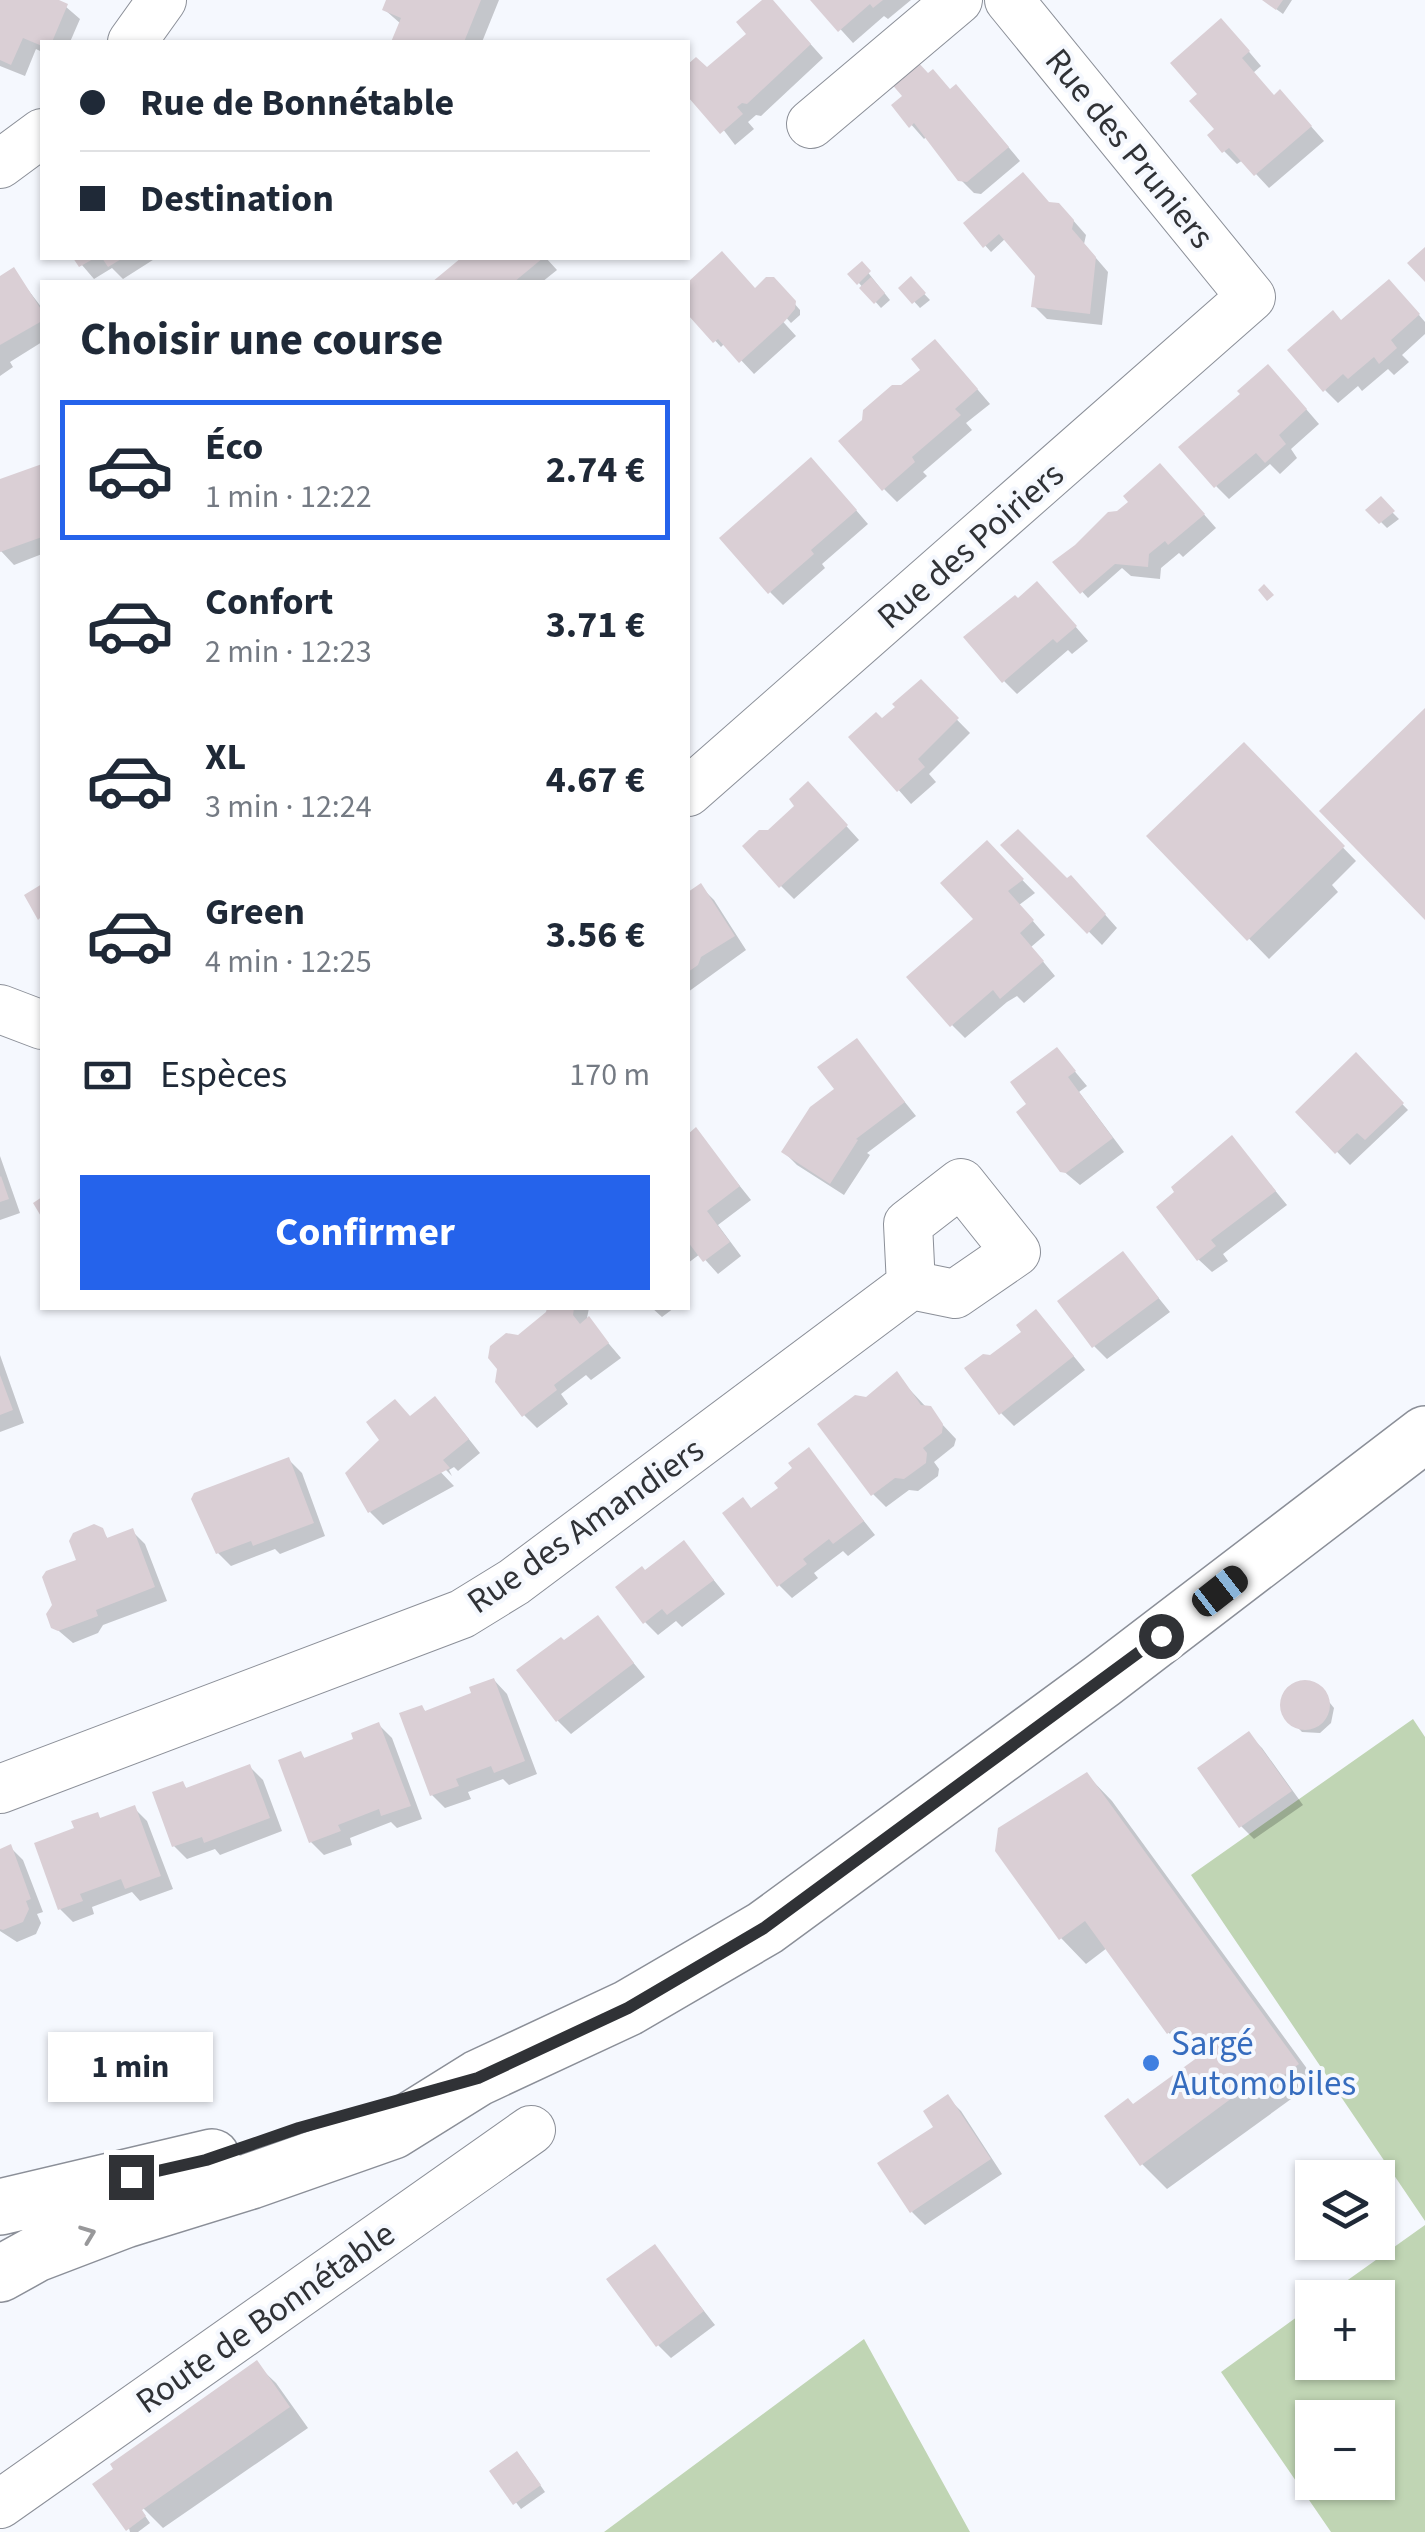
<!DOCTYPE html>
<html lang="fr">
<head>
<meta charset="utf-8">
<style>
  :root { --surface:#fff; --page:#f2f2f3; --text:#1f2937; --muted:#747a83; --line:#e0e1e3; --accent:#2563eb }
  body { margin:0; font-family:"Source Sans 3",sans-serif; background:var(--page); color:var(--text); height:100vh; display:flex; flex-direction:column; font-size:38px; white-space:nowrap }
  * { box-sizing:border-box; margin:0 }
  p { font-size:32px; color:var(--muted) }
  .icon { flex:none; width:55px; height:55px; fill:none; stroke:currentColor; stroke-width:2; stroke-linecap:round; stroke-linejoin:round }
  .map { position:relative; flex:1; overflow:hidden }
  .side { position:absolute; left:40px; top:280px; width:650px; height:1030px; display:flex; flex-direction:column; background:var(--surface); border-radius:0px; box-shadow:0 2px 8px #0004 }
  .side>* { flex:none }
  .guide { position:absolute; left:40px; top:40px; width:650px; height:220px; border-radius:0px; box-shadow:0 2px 8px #0004; display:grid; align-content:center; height:220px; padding:0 40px; background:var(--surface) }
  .buttons { position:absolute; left:1295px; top:2160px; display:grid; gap:20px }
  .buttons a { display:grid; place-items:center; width:100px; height:100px; border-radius:0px; background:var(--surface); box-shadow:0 2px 8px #0004; font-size:50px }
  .end { position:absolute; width:45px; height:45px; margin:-22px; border:12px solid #303236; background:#fff; box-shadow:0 0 0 5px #fff }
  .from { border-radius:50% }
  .bubble { position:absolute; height:70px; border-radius:0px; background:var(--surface); box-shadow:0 2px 8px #0004; font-size:32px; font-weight:700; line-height:70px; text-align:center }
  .car { position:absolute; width:30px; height:60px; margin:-30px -15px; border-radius:12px; box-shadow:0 0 8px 2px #0007; background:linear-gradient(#222 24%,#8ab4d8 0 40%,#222 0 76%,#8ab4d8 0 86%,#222 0) }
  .guide b { display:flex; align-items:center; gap:35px; height:95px; font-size:38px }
  .guide b+b { border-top:2px solid var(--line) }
  .guide i { width:25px; height:25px; background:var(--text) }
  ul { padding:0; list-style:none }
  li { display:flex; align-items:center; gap:30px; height:140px; margin:0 20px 15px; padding:0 20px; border:5px solid transparent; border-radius:0px }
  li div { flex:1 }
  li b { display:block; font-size:38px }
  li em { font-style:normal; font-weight:700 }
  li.current { border-color:var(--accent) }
  li>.icon { width:90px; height:90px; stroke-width:1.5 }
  h2 { padding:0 40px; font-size:45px; line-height:120px }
  .pay { display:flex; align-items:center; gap:25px; height:110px; padding:0 40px; font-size:38px }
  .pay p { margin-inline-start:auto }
  .button { display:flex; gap:20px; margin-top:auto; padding:20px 40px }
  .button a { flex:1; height:115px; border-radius:0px; background:var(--accent); color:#fff; font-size:40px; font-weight:700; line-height:115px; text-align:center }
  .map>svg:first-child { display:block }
  .green { fill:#c0d5b4; fill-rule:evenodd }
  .shadow { fill:#0003 }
  .building { fill:#dacfd5 }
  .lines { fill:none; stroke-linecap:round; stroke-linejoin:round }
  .street-casing { stroke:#8b8f98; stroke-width:50 }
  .primary-casing { stroke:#8b8f98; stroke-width:58 }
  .street { stroke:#fff; stroke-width:48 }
  .primary { stroke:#fff; stroke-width:55 }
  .oneway { stroke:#98989a }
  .route { stroke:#303236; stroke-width:12 }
  .shop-dot { fill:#3f7fe0; stroke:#f5f8fe; stroke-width:4 }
  .labels { text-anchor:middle; stroke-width:8; stroke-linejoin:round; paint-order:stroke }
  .street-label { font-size:35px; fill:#303236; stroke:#f5f8fe }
  .shop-label { font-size:35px; fill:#366cbe; stroke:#f5f8fe; text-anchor:start }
</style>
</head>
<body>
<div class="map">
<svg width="1425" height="2532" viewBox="0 0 1425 2532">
  <rect width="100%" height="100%" fill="#f5f8fe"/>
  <path class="green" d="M1413,1719L1425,1737V2221L1191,1875Z
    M1425,2225V2532H1331L1221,2372L1312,2306V2362H1378V2298L1324,2297ZM1312,2418H1378V2482H1312Z
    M864,2339L970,2532H604Z"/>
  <path class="shadow" d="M0,0H58L80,19L70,42H42V52L36,49L25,76L0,66Z
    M389,0H499L482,42H394L401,24L385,10Z
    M765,0H770L781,11L823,58L761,116L756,115L748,122L754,129L735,145L688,83V68L696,60L710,73L749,34Z
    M814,0H911L888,19L884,16L853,43Z
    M1264,0H1292L1283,14Z
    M1234,34L1261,66L1253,73L1275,98L1293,106L1324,141L1269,188L1243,160L1237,164L1224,151L1200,94Z
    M951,91L969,100L1020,161L981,194L974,193L960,179L927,136L924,139L894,105Z
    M1050,205L1072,219L1086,235L1084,244L1108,272L1102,325L1047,319L1034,306L1038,275L1006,238L991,252L966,224Z
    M722,255L755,291L779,286L800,310V315L791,323L781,312L777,315L796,336L754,374L725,343L721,347L688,311V286Z
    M76,258H156L123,279L112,268L94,279Z
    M465,258H546L557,270L542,282H436Z
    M862,265L890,300L881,308L851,274Z
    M13,270L42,308V342L10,362L13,367L0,376V279Z
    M911,280L930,300L920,308L902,288Z
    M1402,295L1425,322V334L1402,355L1409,362L1394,375L1388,369L1362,391L1358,386L1338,403L1325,390L1342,322Z
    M948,355L990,404L966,423L972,430L923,472L927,476L897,502L884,489L902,388Z
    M1281,380L1319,424L1291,449L1297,458L1280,474L1270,464L1229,499L1216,486Z
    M42,466V554L14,565L0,550V482Z
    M824,473L868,524L822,564L825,568L783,605L770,592Z
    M1173,479L1216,528L1183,557L1179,553L1161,568L1160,579L1131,576L1122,568L1088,598L1055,562L1131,502Z
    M1380,500L1399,519L1387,528L1369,510Z
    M1050,597L1088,641L1072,654L1068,650L1017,694L1004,681Z
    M920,682L970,733L929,774L936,782L911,804L852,737L882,721Z
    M1244,745L1356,861L1332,885L1338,892L1269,959L1149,836Z
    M821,798L859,840L794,899L781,886L768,833L798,806Z
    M987,844L1035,893L1019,905L1045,935L1031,947L1055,976L1024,1003L1017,996L1007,1002L965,1038L952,1025L976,919Z
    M1004,845L1084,891L1117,928L1102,945Z
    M701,887L714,900L746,950L688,992V895Z
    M856,1041L916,1116L867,1153L870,1155L844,1195L797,1165L784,1152L837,1090Z
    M1057,1050L1087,1086L1079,1092L1124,1152L1080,1185L1062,1170L1030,1104Z
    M1356,1056L1408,1110L1350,1165L1298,1112Z
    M696,1131L751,1200L718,1225L741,1256L718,1274L700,1254L688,1263V1137Z
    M1232,1138L1287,1205L1223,1254L1228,1261L1212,1272L1198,1259Z
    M0,1156L20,1213L0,1220Z
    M1123,1254L1170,1312L1107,1359L1094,1346Z
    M550,1308H589L587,1318L621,1358L591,1380L586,1375L561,1394L568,1404L537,1428L524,1415L519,1338L549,1314Z
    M652,1308H674L662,1317Z
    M1049,1326L1085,1370L1014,1426L1001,1413L991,1357L1024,1333Z
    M0,1355L24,1423L0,1432Z
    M896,1375L956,1439L954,1446L934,1462L939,1469L938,1476L918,1491L909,1490L886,1507L873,1494L866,1400Z
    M448,1413L480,1453L458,1471L454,1467L449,1470L452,1476L437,1461L433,1464L454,1486L383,1525L370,1512L383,1441L411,1418Z
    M808,1450L875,1535L848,1556L843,1551L814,1573L818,1578L792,1598L779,1585L752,1510L781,1489Z
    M289,1460L302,1473L325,1536L280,1554L275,1549L231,1566L218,1553Z
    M101,1530L109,1540L132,1531L145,1544L167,1601L103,1625L98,1633L73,1643L53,1626L81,1561Z
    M684,1543L725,1594L682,1627L676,1621L658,1635L645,1622V1573Z
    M598,1619L645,1677L571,1734L558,1721L556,1650Z
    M494,1680L507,1694L537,1774L509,1785L503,1779L468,1792L471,1799L445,1808L432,1795L422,1708L427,1713L474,1695Z
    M1303,1683L1318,1688L1334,1708L1331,1723L1320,1733L1302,1732L1284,1713L1285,1695L1294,1686Z
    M379,1725L392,1738L422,1819L397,1828L391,1822L350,1838L352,1845L324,1855L311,1842L301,1754L306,1760L357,1740Z
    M1249,1735L1262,1748L1303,1805L1254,1839L1241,1826Z
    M250,1767L263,1780L282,1831L220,1855L215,1849L187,1859L174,1846L182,1783L188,1790Z
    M1087,1775L1112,1801L1316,2081L1167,2189L1142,2164L1133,2107L1197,2061L1168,2032L1107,1948L1086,1964L1061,1938Z
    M134,1808L147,1821L173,1889L140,1901L132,1892L92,1907L94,1914L73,1922L60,1909L78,1830L97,1815L102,1820Z
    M10,1847L23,1860L43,1912L37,1914L41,1923L36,1934L17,1942L0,1931V1852Z
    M948,2098L961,2111L1002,2174L925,2225L912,2212Z
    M654,2247L715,2325L671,2358L658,2345Z
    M256,2364L276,2383L308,2428L163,2528L143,2508L141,2510L150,2523L138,2532H130L113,2472Z
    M523,2460L545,2492L521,2509L493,2472Z"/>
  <path class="building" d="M0,0H59L68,4L52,42H42V46L23,38L11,65L0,60Z
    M386,0H481L464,42H391L401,18L382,10Z
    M762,0H773L811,44L747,104L742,103L737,107L743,114L720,134L688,97V64L696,57L707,67L746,34L736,22Z
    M810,0H883L873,8L870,4L838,32Z
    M1262,0H1283L1276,10Z
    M1221,18L1250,51L1242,58L1274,95L1280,89L1312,126L1254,176L1229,148L1222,153L1207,135L1214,129L1189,101L1197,94L1170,63Z
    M916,60L928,73L933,69L950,89L956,84L1009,147L967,182L958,181L914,123L909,128L891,105L902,96L890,82Z
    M1023,172L1049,202L1059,203L1074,220L1072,229L1096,257L1090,314L1031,307L1035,276L999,234L983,248L963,223Z
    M1425,247V282L1407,263Z
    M722,251L755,288L766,277H774L796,301L795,309L785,321L739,363L718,339L713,343L688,315V282Z
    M73,258H95L79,267Z
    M102,258H123L108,267Z
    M461,258H543L514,282H432Z
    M862,261L871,271L857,285L847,274Z
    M14,267L42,311V321L0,345V276Z
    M911,276L926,293L912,304L898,288Z
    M871,277L885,293L874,304L859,288Z
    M1389,279L1420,314L1391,340L1397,348L1379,364L1374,357L1348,379L1343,374L1323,392L1287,350L1333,310L1341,320Z
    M935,339L978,389L955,409L961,415L912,457L915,462L882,491L838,441L862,420L863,410L892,385H901L920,370L911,359Z
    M1268,364L1307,409L1279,435L1286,444L1265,463L1256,453L1214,488L1178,447L1240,394L1237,391Z
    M811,457L857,510L811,550L814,554L768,594L719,538Z
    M1160,463L1205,514L1168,545L1165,541L1149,554L1148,567L1115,564L1080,594L1052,562L1075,545L1108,512L1117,511L1128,502L1123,496Z
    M42,464V537L0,552V479Z
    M1381,496L1395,511L1379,524L1365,510Z
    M1037,581L1077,626L1057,643L1053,639L1002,683L963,637L1015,595L1018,598Z
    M1264,584L1274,595L1267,601L1258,590Z
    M921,679L959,718L918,759L925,767L897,792L848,737L876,712L882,718L895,707L892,704Z
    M1425,708V920L1319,811Z
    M1244,742L1345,846L1247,941L1146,836Z
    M808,781L848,825L779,888L742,846L759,830H768L794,806L789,799Z
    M1018,829L1067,878L1071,875L1106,914L1087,934L1000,845Z
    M987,840L1024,879L1008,891L1034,920L1020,933L1044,961L1000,999L993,990L950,1027L906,977L973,919L940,883Z
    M701,883L735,936L701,957L698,965L688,972V892Z
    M42,884V916L38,920L24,895Z
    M857,1038L905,1102L856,1139L858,1140L830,1184L781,1152L810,1107L834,1089L817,1067Z
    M1057,1047L1076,1071L1068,1077L1113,1138L1066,1173L1060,1172L1016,1112L1026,1104L1010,1082Z
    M1356,1052L1404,1103L1365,1140L1357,1133L1335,1154L1295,1112Z
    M696,1127L740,1186L707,1211L730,1242L703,1262L688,1242V1134Z
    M1232,1135L1276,1191L1211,1240L1216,1246L1197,1261L1156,1207L1174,1192L1171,1187Z
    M1,1176L9,1199L0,1202V1177Z
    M42,1197V1218L33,1203Z
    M1123,1251L1159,1298L1092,1348L1057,1301Z
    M547,1308H574L573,1315L580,1324L589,1316L609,1343L554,1385L557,1390L522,1417L495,1382L497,1369L488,1358L490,1346L506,1333L518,1335L546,1312Z
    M1036,1309L1074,1356L999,1415L964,1368L983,1354L990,1355L1021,1332L1016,1325Z
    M897,1371L921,1405L931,1406L943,1424L942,1433L923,1448L927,1453L926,1463L904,1479L895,1478L871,1496L817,1424L855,1395L866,1397Z
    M0,1375L13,1410L0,1415Z
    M435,1396L469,1439L443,1460L450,1468L368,1513L345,1473L379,1440L366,1422L395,1399L410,1416Z
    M809,1447L864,1521L833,1544L829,1539L803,1559L807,1564L777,1587L722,1513L743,1497L751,1508L778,1488L774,1483L792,1468L788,1463Z
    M289,1457L314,1523L253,1546L251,1541L216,1554L191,1499L194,1493Z
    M94,1524L103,1528L107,1538L133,1528L155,1587L96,1610L98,1616L58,1631L51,1628L46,1614L52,1605L42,1577L46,1571L76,1560L69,1541L73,1533Z
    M684,1540L714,1580L667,1615L662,1609L643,1624L615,1587L642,1566L645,1570Z
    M598,1615L634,1663L556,1722L516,1670L561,1637L564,1640Z
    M494,1678L525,1761L494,1773L491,1766L456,1779L459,1786L430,1796L399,1713L422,1705L425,1711L471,1693L469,1687Z
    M1280 1705a25 25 0 1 1 50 0a25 25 0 1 1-50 0Z
    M379,1722L411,1806L381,1816L379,1809L338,1825L341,1831L309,1843L278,1760L301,1751L304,1758L353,1739L351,1733Z
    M1249,1731L1292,1791L1239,1828L1197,1768Z
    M250,1764L270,1818L204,1843L202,1837L172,1847L152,1792L183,1781L186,1788Z
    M1087,1772L1299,2064L1262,2091L1255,2081L1140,2166L1104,2116L1128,2098L1133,2104L1198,2057L1176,2027L1167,2034L1085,1921L1059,1940L995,1851L998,1828Z
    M135,1805L161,1876L125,1889L121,1879L80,1894L83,1901L58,1910L34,1843L74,1828L71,1821L98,1812L100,1818Z
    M11,1844L31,1899L26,1901L29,1909L23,1922L3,1930L0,1929V1849Z
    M948,2094L991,2159L910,2213L877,2163L933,2127L923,2111Z
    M655,2244L704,2311L656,2347L606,2279Z
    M257,2360L290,2407L142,2510L146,2516L126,2531L92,2484L113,2469L110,2464Z
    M517,2451L541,2485L513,2505L489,2471Z"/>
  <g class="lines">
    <defs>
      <path id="street" d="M132,42L162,0
        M811,124L958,0
        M0,164L42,133
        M688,792L1251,297L1009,0
        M0,1009L42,1025
        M0,1789L462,1614L514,1582L911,1285L955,1294L1016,1252L961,1183L908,1224L911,1285
        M0,2504L531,2130"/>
      <path id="primary" d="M0,2207L212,2157
        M0,2274L36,2254L125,2220L251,2181L393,2131L478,2078L628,2008L765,1928L1102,1681L1425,1434"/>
    </defs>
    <use href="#street" class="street-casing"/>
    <use href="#primary" class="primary-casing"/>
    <use href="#street" class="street"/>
    <use href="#primary" class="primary"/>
  </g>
  <defs><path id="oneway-chevron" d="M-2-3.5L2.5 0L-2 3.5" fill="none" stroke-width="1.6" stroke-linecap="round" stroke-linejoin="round" transform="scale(2.5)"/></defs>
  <use class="oneway" href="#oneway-chevron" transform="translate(88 2234) rotate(-21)"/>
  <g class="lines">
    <path class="route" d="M131,2177L206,2160L299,2128L478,2078L628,2008L764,1928L1161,1636"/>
  </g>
  <circle class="shop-dot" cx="1151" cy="2063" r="10"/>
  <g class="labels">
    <g class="street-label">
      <text transform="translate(1130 148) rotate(51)" y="12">Rue des Pruniers</text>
      <text transform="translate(970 545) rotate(-41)" y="12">Rue des Poiriers</text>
      <text transform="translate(585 1525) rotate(-35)" y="12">Rue des Amandiers</text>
      <text transform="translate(265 2317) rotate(-35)" y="12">Route de Bonnétable</text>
    </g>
    <g class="shop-label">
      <text x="1171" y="2055">Sargé<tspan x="1171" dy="40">Automobiles</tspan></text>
    </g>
  </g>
</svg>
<div class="buttons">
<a><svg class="icon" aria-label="layers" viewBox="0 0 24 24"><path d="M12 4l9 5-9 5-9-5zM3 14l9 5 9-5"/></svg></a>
<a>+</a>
<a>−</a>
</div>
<i class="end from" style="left:1161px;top:1636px"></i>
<i class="end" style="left:131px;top:2177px"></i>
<div class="bubble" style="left:48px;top:2032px;width:165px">1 min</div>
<i class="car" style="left:1220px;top:1591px;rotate:52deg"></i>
<div class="guide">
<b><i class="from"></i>Rue de Bonnétable</b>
<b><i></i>Destination</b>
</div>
<section class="side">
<h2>Choisir une course</h2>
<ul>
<li class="current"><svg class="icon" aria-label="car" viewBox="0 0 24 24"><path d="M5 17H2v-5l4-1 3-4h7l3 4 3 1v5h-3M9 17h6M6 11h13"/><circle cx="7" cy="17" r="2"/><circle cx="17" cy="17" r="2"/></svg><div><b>Éco</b><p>1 min · 12:22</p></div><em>2.74 €</em></li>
<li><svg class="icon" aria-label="car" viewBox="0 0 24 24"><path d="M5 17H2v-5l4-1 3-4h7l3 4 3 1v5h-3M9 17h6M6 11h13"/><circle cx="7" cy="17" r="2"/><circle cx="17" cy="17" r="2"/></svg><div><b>Confort</b><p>2 min · 12:23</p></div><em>3.71 €</em></li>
<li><svg class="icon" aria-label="car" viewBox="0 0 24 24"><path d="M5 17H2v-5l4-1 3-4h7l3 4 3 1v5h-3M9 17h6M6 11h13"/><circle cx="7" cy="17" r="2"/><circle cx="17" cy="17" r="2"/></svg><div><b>XL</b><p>3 min · 12:24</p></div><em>4.67 €</em></li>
<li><svg class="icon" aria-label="car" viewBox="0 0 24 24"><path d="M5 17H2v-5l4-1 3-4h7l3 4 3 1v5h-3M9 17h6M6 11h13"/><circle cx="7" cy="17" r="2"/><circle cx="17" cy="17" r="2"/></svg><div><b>Green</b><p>4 min · 12:25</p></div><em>3.56 €</em></li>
</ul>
<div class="pay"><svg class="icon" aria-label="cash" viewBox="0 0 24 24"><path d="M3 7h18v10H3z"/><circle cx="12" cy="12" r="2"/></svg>Espèces<p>170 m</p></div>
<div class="button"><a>Confirmer</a></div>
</section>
</div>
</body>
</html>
